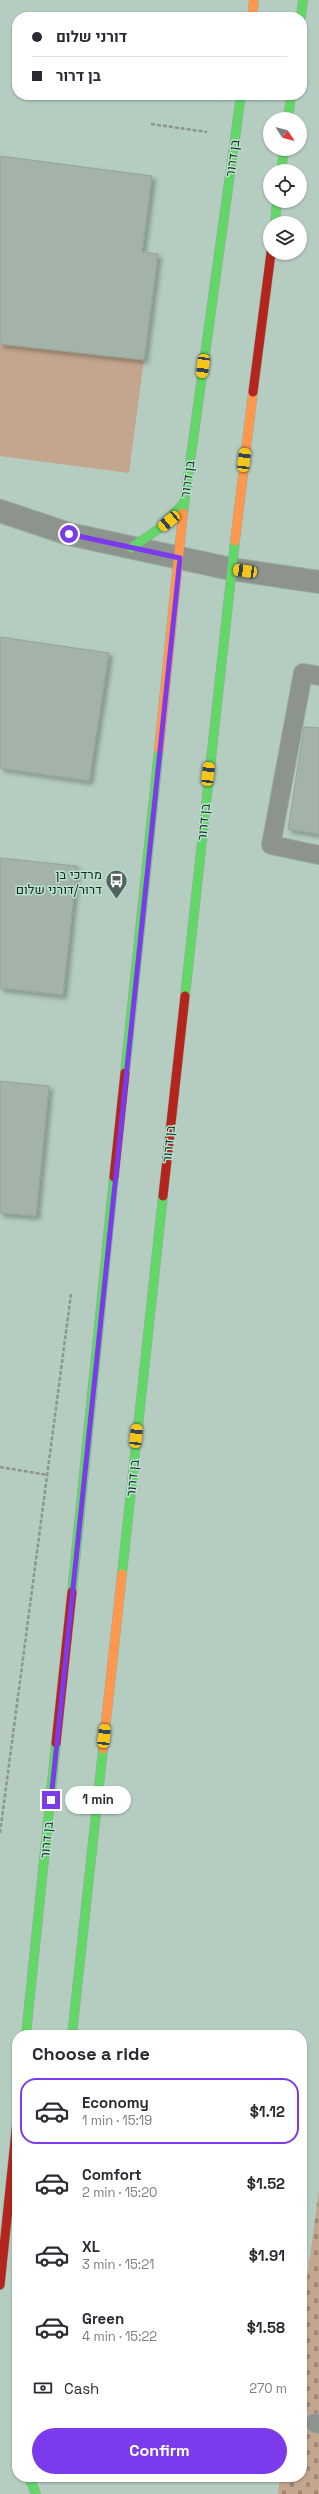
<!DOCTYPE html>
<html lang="en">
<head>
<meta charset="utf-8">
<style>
  :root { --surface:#fff; --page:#f7f7f7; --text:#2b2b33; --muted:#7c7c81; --line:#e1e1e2; --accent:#7c3aed }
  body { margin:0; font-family:"Space Grotesk",Heebo,sans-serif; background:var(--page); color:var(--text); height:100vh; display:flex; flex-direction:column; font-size:15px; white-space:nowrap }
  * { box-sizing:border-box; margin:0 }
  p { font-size:13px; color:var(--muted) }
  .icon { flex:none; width:22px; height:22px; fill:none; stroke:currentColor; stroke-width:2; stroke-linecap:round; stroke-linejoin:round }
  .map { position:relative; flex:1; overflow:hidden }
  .drawer { position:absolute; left:12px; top:2030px; width:295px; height:452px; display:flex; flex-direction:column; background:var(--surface); border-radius:16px; box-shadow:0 1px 3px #0004 }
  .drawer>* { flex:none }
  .banner { position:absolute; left:12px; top:12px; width:295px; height:88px; border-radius:16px; box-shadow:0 1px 3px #0004; display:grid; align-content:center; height:88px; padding:0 20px; background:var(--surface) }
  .needle { width:26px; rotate:126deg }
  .fabs { position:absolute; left:263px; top:112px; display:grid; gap:8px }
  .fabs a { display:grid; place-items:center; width:44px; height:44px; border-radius:50%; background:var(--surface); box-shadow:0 1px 3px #0004; font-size:20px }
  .end { position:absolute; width:18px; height:18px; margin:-9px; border:5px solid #7c3aed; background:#fff; box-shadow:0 0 0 2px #fff }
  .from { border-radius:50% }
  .bubble { position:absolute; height:28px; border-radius:14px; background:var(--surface); box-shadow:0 1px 3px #0004; font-size:13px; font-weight:700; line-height:28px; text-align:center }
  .car { position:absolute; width:12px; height:24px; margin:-12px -6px; border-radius:5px; box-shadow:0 0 3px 1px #0007; background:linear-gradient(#f5c518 24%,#345 0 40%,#f5c518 0 76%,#345 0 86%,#f5c518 0) }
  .banner b { display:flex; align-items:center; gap:14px; height:38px; font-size:15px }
  .banner b+b { border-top:1px solid var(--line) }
  .banner i { width:10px; height:10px; background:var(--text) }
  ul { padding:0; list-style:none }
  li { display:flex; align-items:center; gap:12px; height:66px; margin:0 8px 6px; padding:0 12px; border:2px solid transparent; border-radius:16px }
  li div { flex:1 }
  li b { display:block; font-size:15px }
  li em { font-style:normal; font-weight:700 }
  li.selected { border-color:var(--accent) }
  li>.icon { width:36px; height:36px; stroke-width:1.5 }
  h2 { padding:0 20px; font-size:18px; line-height:48px }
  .pay { display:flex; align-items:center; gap:10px; height:44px; padding:0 20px; font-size:15px }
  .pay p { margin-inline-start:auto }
  .action { display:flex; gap:8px; margin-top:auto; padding:8px 20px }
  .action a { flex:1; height:46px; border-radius:24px; background:var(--accent); color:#fff; font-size:16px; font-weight:700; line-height:46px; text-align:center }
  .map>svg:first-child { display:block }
  .cemetery { fill:url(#cemetery-stones) }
  .green { fill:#c4a68f }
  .building { fill:#a3b3a8; stroke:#95a49a; filter:url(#shadow) }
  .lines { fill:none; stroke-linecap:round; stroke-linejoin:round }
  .lane-casing { stroke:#98aaa1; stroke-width:20 }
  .street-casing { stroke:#98aaa1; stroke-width:24 }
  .fast-casing { stroke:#98aaa1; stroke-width:10 }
  .slow-casing { stroke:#98aaa1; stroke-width:10 }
  .jam-casing { stroke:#98aaa1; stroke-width:10 }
  .path { stroke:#8c958e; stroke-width:2.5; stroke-dasharray:4 2; stroke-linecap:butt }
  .lane { stroke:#8d948d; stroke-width:18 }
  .street { stroke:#8d948d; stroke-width:22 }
  .fast { stroke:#63d668; stroke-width:9 }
  .slow { stroke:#ff974d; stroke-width:9 }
  .jam { stroke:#b3261e; stroke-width:9 }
  .route { stroke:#7c3aed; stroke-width:5 }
  .labels { text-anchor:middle; stroke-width:3; stroke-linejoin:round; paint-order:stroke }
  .street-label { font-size:13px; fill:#1b2b24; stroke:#b8e2cd }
  .poi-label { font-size:13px; fill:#1b2b24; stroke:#b8e2cd; text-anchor:end }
</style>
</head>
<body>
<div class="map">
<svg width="319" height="2494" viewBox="0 0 319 2494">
  <defs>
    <pattern id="cemetery-stones" width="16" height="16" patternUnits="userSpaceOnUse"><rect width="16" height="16" fill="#c4a68f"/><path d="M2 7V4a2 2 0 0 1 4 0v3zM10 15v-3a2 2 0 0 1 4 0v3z" fill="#9e8775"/></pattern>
    <filter id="shadow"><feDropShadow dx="3.5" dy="3.5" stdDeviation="2" flood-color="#0004"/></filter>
  </defs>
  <rect width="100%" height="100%" fill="#b5ccc0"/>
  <path class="cemetery" d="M319,2190V2494H278L280,2477H302V2316Z"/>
  <path class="green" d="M0,234L158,254L129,473L0,456Z"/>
  <path class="building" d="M0,156L152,176L142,252L158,254L144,360L0,344Z
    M0,637L109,653L89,781L0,768Z
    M304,727L319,728V834L288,829Z
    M0,858L77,866L63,995L0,988Z
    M0,1081L49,1086L36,1216L0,1213Z"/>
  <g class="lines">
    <defs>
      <path id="lane" d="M319,676L303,673L271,845L319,855
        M315,2423L319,2424"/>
      <path id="street" d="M0,511L69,534L231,569L319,582"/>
      <path id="fast" d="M301,17L303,0
        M288,119L291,95
        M281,171L284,149
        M275,223L277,201
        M183,513L241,95
        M131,548L160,528L184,503
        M185,996L235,541
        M125,1073L159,749
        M122,1574L163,1196
        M72,1592L114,1177
        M26,2035L56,1743
        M72,2035L103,1749
        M29,2477L36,2494"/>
      <path id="slow" d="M252,17L254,0
        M235,541L253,392
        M159,749L183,513
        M103,1749L122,1574"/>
      <path id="jam" d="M253,392L271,253
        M114,1177L125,1073
        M163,1196L185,996
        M56,1743L72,1592
        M0,2285L17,2122"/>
    </defs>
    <use href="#lane" class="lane-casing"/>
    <use href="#street" class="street-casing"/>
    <use href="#fast" class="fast-casing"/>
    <use href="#slow" class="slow-casing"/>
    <use href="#jam" class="jam-casing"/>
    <path class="path" d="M151,124L207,132
      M0,1467L48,1475
      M0,1833L71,1294"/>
    <use href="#lane" class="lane"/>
    <use href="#street" class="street"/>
    <use href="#fast" class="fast"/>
    <use href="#slow" class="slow"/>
    <use href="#jam" class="jam"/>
  </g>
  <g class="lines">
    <path class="route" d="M51,1800L180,558L69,534"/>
  </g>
  <defs>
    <symbol id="bus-pin" viewBox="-11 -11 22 30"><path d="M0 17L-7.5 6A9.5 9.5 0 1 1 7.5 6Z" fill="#51635b" stroke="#b8e2cd"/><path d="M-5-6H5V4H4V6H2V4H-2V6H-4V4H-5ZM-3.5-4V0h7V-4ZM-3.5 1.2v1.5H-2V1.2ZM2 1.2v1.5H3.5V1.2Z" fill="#fff"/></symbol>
  </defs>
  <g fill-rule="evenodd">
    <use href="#bus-pin" x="104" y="868" width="25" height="34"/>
  </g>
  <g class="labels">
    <g class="street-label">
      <text transform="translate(232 158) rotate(-82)" y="5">בן דרור</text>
      <text transform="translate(187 479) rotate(-82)" y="5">בן דרור</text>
      <text transform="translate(203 822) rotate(-84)" y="5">בן דרור</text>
      <text transform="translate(168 1144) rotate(-84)" y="5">בן דרור</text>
      <text transform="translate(132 1478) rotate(-84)" y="5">בן דרור</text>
      <text transform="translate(46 1840) rotate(-84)" y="5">בן דרור</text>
    </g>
    <g class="poi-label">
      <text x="102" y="879">מרדכי בן<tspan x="102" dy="15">דרור/דורני שלום</tspan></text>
    </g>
  </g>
</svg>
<div class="fabs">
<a><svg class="needle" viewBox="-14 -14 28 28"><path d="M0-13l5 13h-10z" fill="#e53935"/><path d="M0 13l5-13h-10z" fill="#7c7c81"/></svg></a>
<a><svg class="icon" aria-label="locate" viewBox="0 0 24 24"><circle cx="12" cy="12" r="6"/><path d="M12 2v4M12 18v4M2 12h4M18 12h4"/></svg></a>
<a><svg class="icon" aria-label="layers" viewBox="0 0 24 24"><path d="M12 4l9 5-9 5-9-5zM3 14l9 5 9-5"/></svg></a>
</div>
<i class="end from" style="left:69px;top:534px"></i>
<i class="end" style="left:51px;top:1800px"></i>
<div class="bubble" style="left:65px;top:1786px;width:66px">1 min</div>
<i class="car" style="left:203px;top:366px;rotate:188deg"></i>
<i class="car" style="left:244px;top:460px;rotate:7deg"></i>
<i class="car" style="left:169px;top:521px;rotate:230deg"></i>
<i class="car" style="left:245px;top:571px;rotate:278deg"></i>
<i class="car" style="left:208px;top:774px;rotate:6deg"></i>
<i class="car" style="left:136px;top:1436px;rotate:6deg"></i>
<i class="car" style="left:104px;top:1736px;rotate:6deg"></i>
<div class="banner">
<b><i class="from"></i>דורני שלום</b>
<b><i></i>בן דרור</b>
</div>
<section class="drawer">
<h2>Choose a ride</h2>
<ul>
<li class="selected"><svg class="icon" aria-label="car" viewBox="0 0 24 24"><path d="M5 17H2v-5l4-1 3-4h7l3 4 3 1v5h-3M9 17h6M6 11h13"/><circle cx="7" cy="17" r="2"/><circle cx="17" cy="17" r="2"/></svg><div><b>Economy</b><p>1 min · 15:19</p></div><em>$1.12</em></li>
<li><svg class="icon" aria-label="car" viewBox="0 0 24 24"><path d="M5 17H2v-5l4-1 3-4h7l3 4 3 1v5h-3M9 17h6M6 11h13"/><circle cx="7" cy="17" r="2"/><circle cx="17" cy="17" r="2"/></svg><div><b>Comfort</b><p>2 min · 15:20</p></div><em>$1.52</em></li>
<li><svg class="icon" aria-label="car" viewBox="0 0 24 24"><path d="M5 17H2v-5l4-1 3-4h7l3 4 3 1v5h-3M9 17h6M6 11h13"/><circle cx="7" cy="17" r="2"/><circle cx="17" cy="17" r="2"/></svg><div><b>XL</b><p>3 min · 15:21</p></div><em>$1.91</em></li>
<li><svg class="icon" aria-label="car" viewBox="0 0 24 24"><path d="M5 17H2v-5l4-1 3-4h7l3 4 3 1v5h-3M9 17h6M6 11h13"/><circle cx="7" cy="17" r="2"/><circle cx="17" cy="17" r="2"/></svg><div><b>Green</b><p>4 min · 15:22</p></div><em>$1.58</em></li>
</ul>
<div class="pay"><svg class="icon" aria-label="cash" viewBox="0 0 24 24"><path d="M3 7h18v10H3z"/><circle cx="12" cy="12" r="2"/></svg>Cash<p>270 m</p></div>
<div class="action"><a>Confirm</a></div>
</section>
</div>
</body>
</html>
